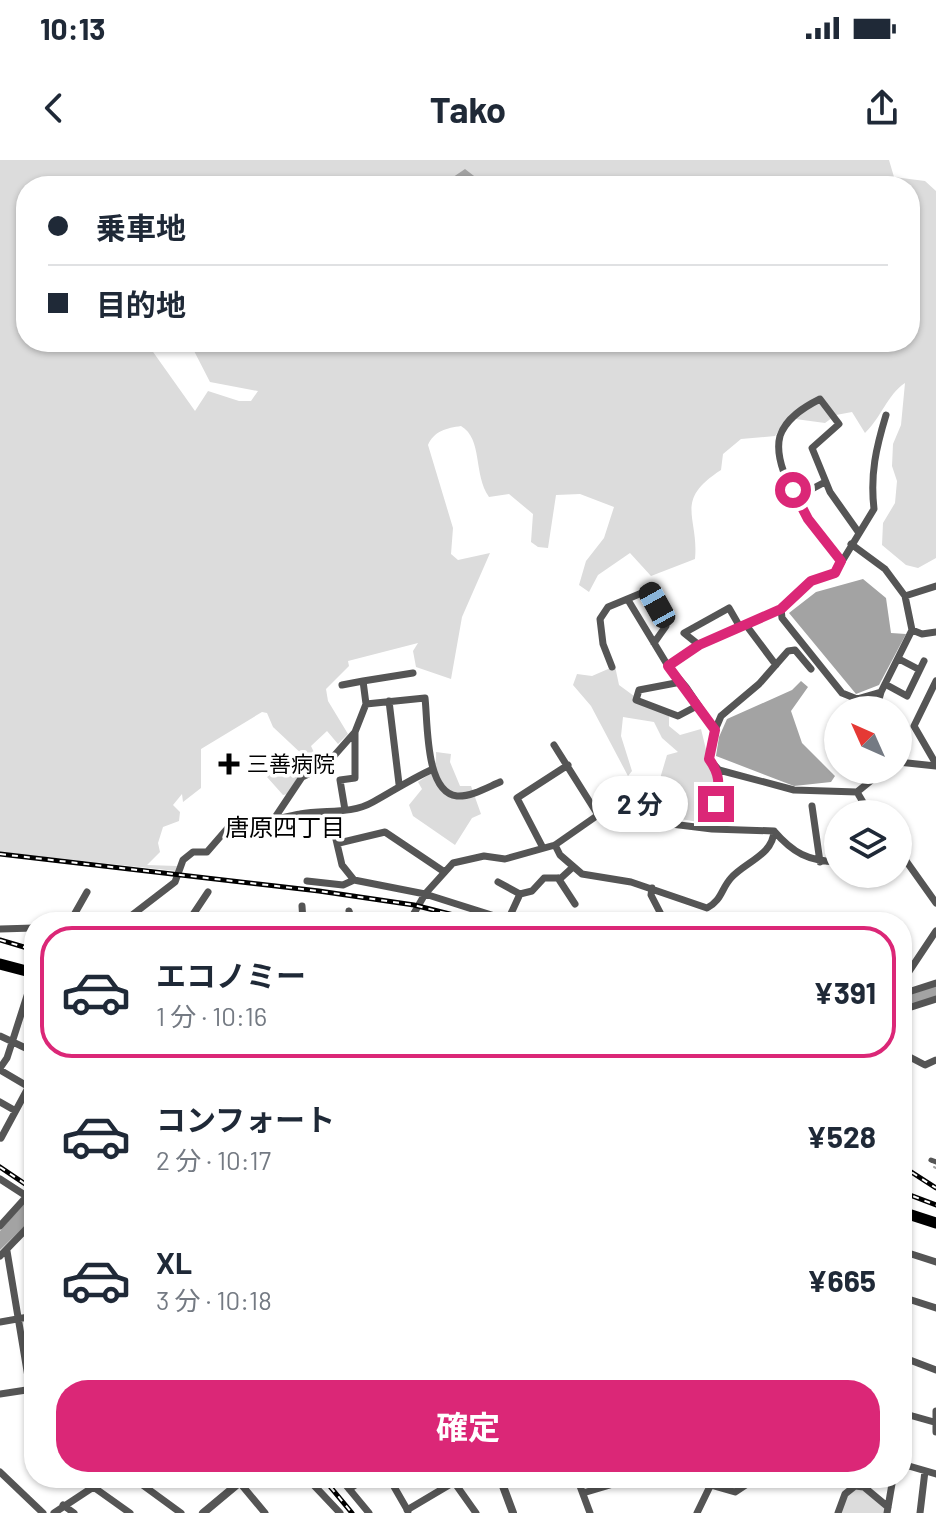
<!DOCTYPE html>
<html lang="ja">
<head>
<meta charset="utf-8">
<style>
  :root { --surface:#fff; --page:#f6f6f7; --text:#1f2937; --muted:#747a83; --line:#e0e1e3; --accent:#db2777 }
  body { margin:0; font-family:Barlow,"Noto Sans JP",sans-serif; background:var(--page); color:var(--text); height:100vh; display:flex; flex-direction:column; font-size:30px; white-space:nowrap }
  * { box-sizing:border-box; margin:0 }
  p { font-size:26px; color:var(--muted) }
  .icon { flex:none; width:44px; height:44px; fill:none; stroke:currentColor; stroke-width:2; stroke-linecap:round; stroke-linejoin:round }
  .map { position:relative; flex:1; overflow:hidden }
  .panel { position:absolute; left:24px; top:752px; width:888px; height:576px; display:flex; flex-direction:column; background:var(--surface); border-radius:32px; box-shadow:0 2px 6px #0004 }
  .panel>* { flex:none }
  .hud { position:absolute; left:16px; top:16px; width:904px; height:176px; border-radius:32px; box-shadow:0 2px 6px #0004; display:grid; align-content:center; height:176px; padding:0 32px; background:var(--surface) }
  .needle { width:52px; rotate:315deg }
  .buttons { position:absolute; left:824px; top:536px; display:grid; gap:16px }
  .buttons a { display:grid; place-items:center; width:88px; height:88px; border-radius:50%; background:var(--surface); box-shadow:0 2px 6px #0004; font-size:40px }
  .end { position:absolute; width:36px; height:36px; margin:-18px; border:10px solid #db2777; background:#fff; box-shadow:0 0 0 4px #fff }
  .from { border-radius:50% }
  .bubble { position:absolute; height:56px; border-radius:28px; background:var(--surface); box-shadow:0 2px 6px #0004; font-size:26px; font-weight:700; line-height:56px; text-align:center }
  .car { position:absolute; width:24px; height:48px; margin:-24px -12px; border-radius:10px; box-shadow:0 0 6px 2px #0007; background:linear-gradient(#222 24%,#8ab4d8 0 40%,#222 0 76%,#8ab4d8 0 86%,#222 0) }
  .hud b { display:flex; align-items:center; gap:28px; height:76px; font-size:30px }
  .hud b+b { border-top:2px solid var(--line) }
  .hud i { width:20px; height:20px; background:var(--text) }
  ul { padding:14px 0 0; list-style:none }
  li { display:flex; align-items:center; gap:24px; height:132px; margin:0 16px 12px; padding:0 16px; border:4px solid transparent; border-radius:32px }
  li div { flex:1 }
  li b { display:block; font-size:30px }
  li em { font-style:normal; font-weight:700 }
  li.current { border-color:var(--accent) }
  li>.icon { width:72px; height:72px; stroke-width:1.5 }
  .button { display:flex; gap:16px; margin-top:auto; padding:16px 32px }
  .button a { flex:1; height:92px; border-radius:32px; background:var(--accent); color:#fff; font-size:32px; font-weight:700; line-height:92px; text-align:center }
  .status { display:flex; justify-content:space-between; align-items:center; height:56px; padding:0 40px; background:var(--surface); direction:ltr }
  .status svg { height:22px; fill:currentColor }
  header { display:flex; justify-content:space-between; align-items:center; height:104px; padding:0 32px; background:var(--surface); font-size:36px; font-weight:700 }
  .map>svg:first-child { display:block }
  .green { fill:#dcdcdc; fill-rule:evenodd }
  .water { fill:#a3a3a3 }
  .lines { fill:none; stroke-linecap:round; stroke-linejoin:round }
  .stream { stroke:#a3a3a3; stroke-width:2 }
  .river { stroke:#a3a3a3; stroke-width:11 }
  .pedestrian { stroke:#555; stroke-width:5 }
  .minor { stroke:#555; stroke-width:7 }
  .tertiary { stroke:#555; stroke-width:8 }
  .trunk { stroke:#000; stroke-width:11 }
  .rail-casing { stroke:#000; stroke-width:5 }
  .rail { stroke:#fff; stroke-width:2; stroke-dasharray:6; stroke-linecap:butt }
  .route { stroke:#db2777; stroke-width:10 }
  .poi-dot { fill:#000; stroke:#fff; stroke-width:3 }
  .labels { text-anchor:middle; stroke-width:7; stroke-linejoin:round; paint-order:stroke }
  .poi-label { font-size:22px; fill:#000; stroke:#fff; text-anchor:start }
  .neighbourhood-label { font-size:24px; fill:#000; stroke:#fff }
</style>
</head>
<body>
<div class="status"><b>10:13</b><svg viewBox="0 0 49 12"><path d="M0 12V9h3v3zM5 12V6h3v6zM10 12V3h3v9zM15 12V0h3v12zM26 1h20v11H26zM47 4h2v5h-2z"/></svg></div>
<header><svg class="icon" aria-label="back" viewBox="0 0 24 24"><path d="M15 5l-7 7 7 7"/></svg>Tako<svg class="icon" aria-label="share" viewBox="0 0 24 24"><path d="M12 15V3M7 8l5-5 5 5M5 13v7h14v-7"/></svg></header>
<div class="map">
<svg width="936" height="1353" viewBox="0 0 936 1353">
  <rect width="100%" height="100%" fill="#fff"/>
  <path class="green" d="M0,0H889L894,17L925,21L936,31V398L918,408L906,405L882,385L883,363L895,343L897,321L892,306L893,284L901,265L905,223C887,235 881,258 865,273L852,252L836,255L825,263L788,258L775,276L741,279L723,294L721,310C673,341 699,356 695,399L651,416L630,393L598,415L589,432L579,425L586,401L604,378L614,347L580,334L556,335L548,388L538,387L531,382L533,354L509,334L489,337C473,314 483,279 461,266C447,268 434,271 428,285L453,368L451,394L458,400L490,393L462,457L451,519L416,507L413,491L418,483L348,501L349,506L326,529L328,541L348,574L338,584L327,571L311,586L319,603L299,615L288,634L283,635L267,617L284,605L292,609L305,597L273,567L267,553L262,552L201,589V628L183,642L182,634L173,645L180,652L179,661L163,667L158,683L160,692L147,705L177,706L176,711L0,692ZM26,26H910V182H154C167,196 175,192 192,187L210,222L258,231L251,241H239L208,231L195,251L146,182H26Z
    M615,506L619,525L649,547H660L669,556V566L680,575L701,569L711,610L718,613L705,663L661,656L658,653L659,622L667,595L678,592L662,578L654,562L623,557L621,576L632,611L628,616L591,546L573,525L577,514L592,516Z
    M436,592L451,594L450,602L460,626H471L481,654L472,658L455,685L413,656L409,645L422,629L418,622C431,614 437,608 436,592Z
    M855,1327L864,1328L887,1348L886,1353H839L846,1335Z"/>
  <path class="water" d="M465,9L487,26H440Z
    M863,419L886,438L891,473L906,474L879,525L856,534L789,453L816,432Z
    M801,521L808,527L791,551L802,583L835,616L831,622L794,626L716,596L719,577L727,559L792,530Z
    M34,1032V1057L0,1090V1071Z"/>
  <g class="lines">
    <path class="stream" d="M934,1007L936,1008"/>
    <path class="river" d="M902,841L936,831"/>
    <path class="pedestrian" d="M931,1000L936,1002"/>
    <path class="minor" d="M797,337L825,322
      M851,384L885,409L905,436
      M841,401C819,375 770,313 780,276C786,258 804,247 820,239L839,264L812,288L830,332L859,373
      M628,440L668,506
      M781,449L782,458L842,533L857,539L881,532
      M746,465L776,505
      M912,470L922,474L936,472
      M699,485L684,473L729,448L740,467
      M899,499L918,509
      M612,507L603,484L600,459L608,447L649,430L666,466L654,483
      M936,521L914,566L936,604
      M681,522L639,530L636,540L678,556L697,546
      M885,524L907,536L924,501
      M342,525L363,521
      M389,541L399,624
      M366,544L363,521L413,513
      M876,550L881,532L912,470L905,436L936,426
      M715,570L721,556L759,524L788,491L795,490L811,509
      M554,585L598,655
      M898,602L936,606
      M884,610L857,632L794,630L719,610L709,599L715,570L686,527L668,506L699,485L781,449L811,421L835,413L874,349C870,314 876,288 886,255
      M857,632L870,654
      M812,646L820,702
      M345,650L340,620L355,618V572L366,544L425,538C428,564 425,632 457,636C471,637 488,627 500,622
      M330,654L342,705L354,720L425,734L513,762
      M272,662L302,617L325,606L355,572
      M712,669L719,610
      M339,683L385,672L443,711
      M555,685L560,695L582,714L631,722L707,748C722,740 721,729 731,718C745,702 773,695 774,671
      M542,686L517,638L568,605
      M898,696L904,698L936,743
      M558,718L575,744
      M307,721L343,725L354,720
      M498,722L520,734
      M652,728L651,735L665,762
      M302,746L303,762
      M349,751L352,762
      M508,760L520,734L532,731L544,718H561L573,707
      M70,762L87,732
      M123,762L175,722L183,700L193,692H207L233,662C262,665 273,659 300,654C324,649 350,655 373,642C393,631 411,619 433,609
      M188,762L208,732
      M409,762L425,734L453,703L484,696L505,699L555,685L598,655L712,669L774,671C793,693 808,701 838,702
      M629,762H637
      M0,769L34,768
      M902,822L936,771
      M902,834L936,823
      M902,850L936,839
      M0,876L34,892
      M902,893L925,905L936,900
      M0,908L7,898L34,814
      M0,910L34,930
      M0,942L14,950
      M34,972V984
      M1,978L28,928
      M0,1019L34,1041
      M0,1066L27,1036
      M7,1091L30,1229
      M902,1091L936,1102
      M0,1096L34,1061
      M902,1137L936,1148
      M0,1162L34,1156
      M902,1197L936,1210
      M0,1234L33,1229
      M936,1251V1272
      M902,1253L934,1262
      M902,1304L936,1314
      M0,1312L43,1353
      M133,1318L181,1353
      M307,1318L340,1353
      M340,1318L369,1353
      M389,1318L408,1351
      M577,1318L590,1353
      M656,1318L660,1321L680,1318
      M686,1318L735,1332L756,1318
      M454,1322L476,1353
      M240,1323L265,1353
      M92,1326L130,1353
      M349,1329L366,1318
      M583,1333L610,1325L612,1318
      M63,1345L74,1353
      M407,1350L461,1318
      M54,1353L107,1318
      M697,1353L714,1318
      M838,1353L845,1334L855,1326L864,1327L888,1347
      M887,1353L893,1318
      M920,1353L925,1311"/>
    <path class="tertiary" d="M500,1318L513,1353
      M203,1353L245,1318"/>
    <path class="trunk" d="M0,804L34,813
      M902,1052L936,1063"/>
    <defs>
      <path id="rail" d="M0,694L319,731L414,745L481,762
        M0,780L34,790
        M902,1006L936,1028
        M0,1007L34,1030
        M902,1032L936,1045
        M323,1318L352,1353"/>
    </defs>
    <use href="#rail" class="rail-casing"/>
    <use href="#rail" class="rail"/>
  </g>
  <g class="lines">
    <path class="route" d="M716,644C719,624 721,616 709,599L715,570L668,506L699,485L781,449L811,421L835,413L841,401L808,359L793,330"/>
  </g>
  <path class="poi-dot" d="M225 592h8v8h8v8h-8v8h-8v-8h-8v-8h8z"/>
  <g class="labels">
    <g class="poi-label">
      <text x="247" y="612">三善病院</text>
    </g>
    <g class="neighbourhood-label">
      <text x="285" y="676">唐原四丁目</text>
    </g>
  </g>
</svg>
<div class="buttons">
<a><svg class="needle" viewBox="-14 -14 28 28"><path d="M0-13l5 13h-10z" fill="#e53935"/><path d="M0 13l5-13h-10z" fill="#747a83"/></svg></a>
<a><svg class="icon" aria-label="layers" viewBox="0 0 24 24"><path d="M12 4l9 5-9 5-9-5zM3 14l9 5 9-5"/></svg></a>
</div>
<i class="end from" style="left:793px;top:330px"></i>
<i class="end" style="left:716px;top:644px"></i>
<div class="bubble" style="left:592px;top:616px;width:96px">2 分</div>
<i class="car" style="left:657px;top:445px;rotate:331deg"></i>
<div class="hud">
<b><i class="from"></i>乗車地</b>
<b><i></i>目的地</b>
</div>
<section class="panel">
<ul>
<li class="current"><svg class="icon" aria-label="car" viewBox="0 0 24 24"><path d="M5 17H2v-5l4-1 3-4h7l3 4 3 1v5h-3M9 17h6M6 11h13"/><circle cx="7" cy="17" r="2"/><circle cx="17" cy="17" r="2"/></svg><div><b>エコノミー</b><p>1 分 · 10:16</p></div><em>¥391</em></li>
<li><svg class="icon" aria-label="car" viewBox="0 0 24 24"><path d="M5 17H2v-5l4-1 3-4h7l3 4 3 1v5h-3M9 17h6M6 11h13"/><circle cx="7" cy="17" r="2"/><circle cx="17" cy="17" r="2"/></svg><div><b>コンフォート</b><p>2 分 · 10:17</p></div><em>¥528</em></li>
<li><svg class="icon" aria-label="car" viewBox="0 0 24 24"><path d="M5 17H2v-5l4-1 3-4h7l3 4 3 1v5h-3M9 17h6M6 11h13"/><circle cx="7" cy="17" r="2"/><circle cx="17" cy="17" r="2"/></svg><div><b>XL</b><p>3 分 · 10:18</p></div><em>¥665</em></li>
</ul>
<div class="button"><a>確定</a></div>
</section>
</div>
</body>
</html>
